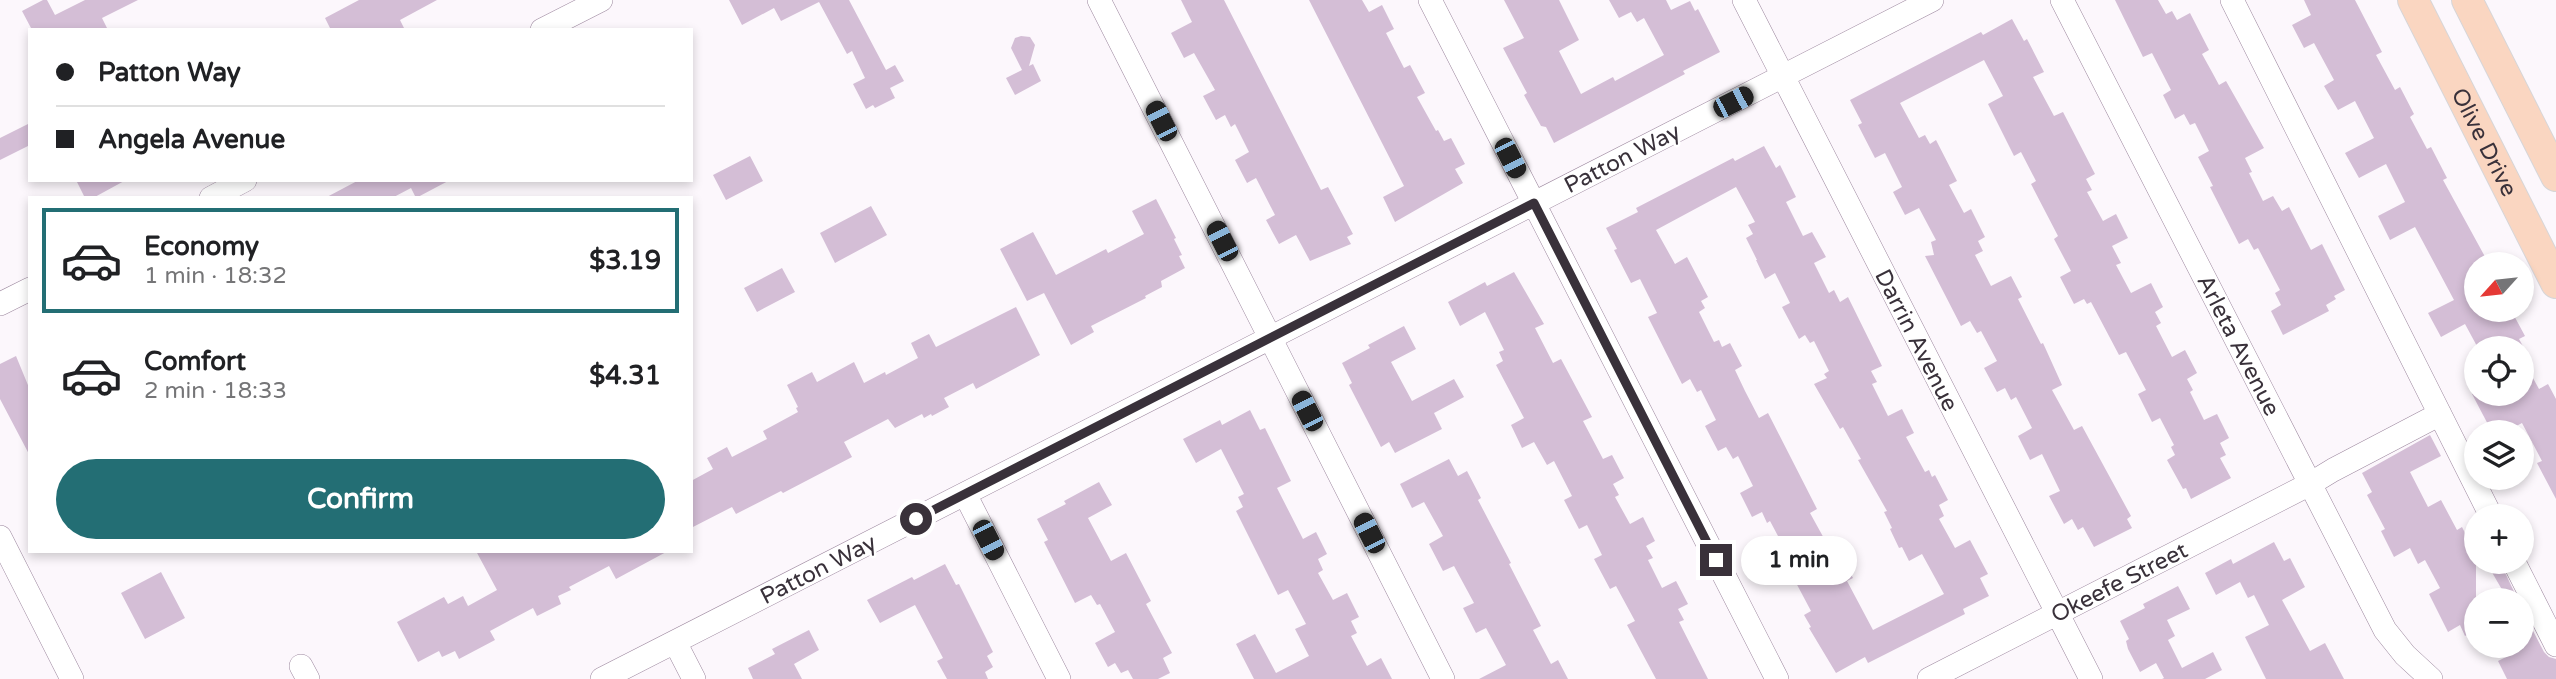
<!DOCTYPE html>
<html lang="en">
<head>
<meta charset="utf-8">
<style>
  :root { --surface:#fff; --page:#f2f2f2; --text:#202124; --muted:#757577; --line:#e0e0e0; --accent:#236e74 }
  body { margin:0; font-family:"Varela Round",sans-serif; background:var(--page); color:var(--text); height:100vh; display:flex; flex-direction:column; font-size:26px; white-space:nowrap }
  * { box-sizing:border-box; margin:0 }
  p { font-size:23px; color:var(--muted) }
  .icon { flex:none; width:38px; height:38px; fill:none; stroke:currentColor; stroke-width:2; stroke-linecap:round; stroke-linejoin:round }
  .map { position:relative; flex:1; overflow:hidden }
  .drawer { position:absolute; left:28px; top:196px; width:665px; height:357px; display:flex; flex-direction:column; background:var(--surface); border-radius:0px; box-shadow:0 4px 10px #0003 }
  .drawer>* { flex:none }
  .top-card { position:absolute; left:28px; top:28px; width:665px; height:154px; border-radius:0px; box-shadow:0 4px 10px #0003; display:grid; align-content:center; height:154px; padding:0 28px; background:var(--surface) }
  .needle { width:46px; rotate:243deg }
  .controls { position:absolute; left:2464px; top:252px; display:grid; gap:14px }
  .controls a { display:grid; place-items:center; width:70px; height:70px; border-radius:50%; background:var(--surface); box-shadow:0 4px 10px #0003; font-size:35px }
  .end { position:absolute; width:32px; height:32px; margin:-16px; border:9px solid #39313a; background:#fff; box-shadow:0 0 0 4px #fff }
  .from { border-radius:50% }
  .bubble { position:absolute; height:49px; border-radius:24px; background:var(--surface); box-shadow:0 4px 10px #0003; font-size:23px; font-weight:700; line-height:49px; text-align:center }
  .car { position:absolute; width:21px; height:42px; margin:-21px -10px; border-radius:9px; box-shadow:0 0 5px 2px #0007; background:linear-gradient(#222 24%,#8ab4d8 0 40%,#222 0 76%,#8ab4d8 0 86%,#222 0) }
  .top-card b { display:flex; align-items:center; gap:24px; height:66px; font-size:26px }
  .top-card b+b { border-top:2px solid var(--line) }
  .top-card i { width:18px; height:18px; background:var(--text) }
  ul { padding:12px 0 0; list-style:none }
  li { display:flex; align-items:center; gap:21px; height:105px; margin:0 14px 10px; padding:0 14px; border:4px solid transparent; border-radius:0px }
  li div { flex:1 }
  li b { display:block; font-size:26px }
  li em { font-style:normal; font-weight:700 }
  li.current { border-color:var(--accent) }
  li>.icon { width:63px; height:63px; stroke-width:1.5 }
  .cta { display:flex; gap:14px; margin-top:auto; padding:14px 28px }
  .cta a { flex:1; height:80px; border-radius:42px; background:var(--accent); color:#fff; font-size:28px; font-weight:700; line-height:80px; text-align:center }
  .map>svg:first-child { display:block }
  .building { fill:#d4bed6; fill-rule:evenodd }
  .lines { fill:none; stroke-linecap:round; stroke-linejoin:round }
  .minor-casing { stroke:#9d889f; stroke-width:24 }
  .major-casing { stroke:#d7d6d8; stroke-width:32 }
  .minor { stroke:#fff; stroke-width:23 }
  .major { stroke:#fad6c1; stroke-width:30 }
  .route { stroke:#39313a; stroke-width:9 }
  .labels { text-anchor:middle; stroke-width:5; stroke-linejoin:round; paint-order:stroke }
  .street-label { font-size:23px; fill:#39313a; stroke:#fff }
</style>
</head>
<body>
<div class="map">
<svg width="2556" height="679" viewBox="0 0 2556 679">
  <rect width="100%" height="100%" fill="#fcf7fc"/>
  <path class="building" d="M43,0H47L55,15L85,0H138L102,18L108,30H28L31,28L22,11Z
    M359,0H437L400,20L405,30H331L325,18Z
    M729,0H849L886,70L895,65L904,81L890,88L895,98L875,108L873,105L866,109L853,84L865,78L852,51L847,54L819,2L781,21L774,8L742,25Z
    M1181,0H1224L1321,190L1328,187L1353,234L1347,237L1351,244L1310,261L1296,235L1279,244L1266,220L1275,215L1256,178L1247,183L1235,160L1249,152L1235,124L1231,127L1225,115L1216,120L1203,96L1215,90L1194,53L1184,58L1171,33L1192,22Z
    M1309,0H1362L1369,12L1382,5L1394,29L1386,33L1404,68L1410,65L1425,93L1417,97L1436,131L1438,130L1444,141L1451,138L1465,164L1455,169L1463,183L1395,222L1383,197L1404,186Z
    M1504,0H1559L1579,40L1559,51L1581,94L1613,77L1615,81L1664,55L1644,18L1637,22L1631,12L1619,18L1609,0H1666L1671,10L1690,1L1695,11L1698,9L1720,52L1683,71L1685,74L1554,143L1546,127L1541,126L1524,95L1527,93L1503,48L1524,38Z
    M2115,0H2158L2166,14L2172,11L2177,20L2190,13L2209,50L2202,54L2212,72L2219,85L2226,81L2264,148L2245,158L2252,172L2249,173L2263,201L2273,196L2282,211L2289,207L2311,250L2322,244L2345,290L2334,296L2336,299L2326,305L2329,311L2283,335L2271,311L2281,305L2275,293L2280,290L2258,248L2254,250L2248,239L2239,244L2210,187L2213,186L2198,157L2209,151L2195,123L2190,125L2184,114L2175,119L2163,95L2171,90L2152,53L2143,57Z
    M2304,0H2355L2382,52L2376,55L2395,90L2400,87L2414,114L2410,117L2427,149L2431,147L2447,178L2443,180L2489,264H2476V310H2511L2525,336L2519,339L2524,348H2478L2465,324L2441,337L2428,313L2454,300L2415,227L2390,240L2378,216L2405,202L2386,164L2359,178L2345,153L2374,138L2355,101L2338,110L2324,86L2334,80L2314,43L2304,48L2292,25L2311,15Z
    M2012,19L2024,41L2027,39L2044,72L2033,77L2054,116L2063,112L2095,174L2086,179L2092,190L2087,192L2103,221L2116,214L2128,238L2112,246L2121,263L2116,265L2131,293L2151,283L2163,307L2155,312L2161,323L2156,326L2172,357L2185,350L2197,373L2187,379L2193,390L2190,392L2204,420L2217,414L2229,438L2220,443L2226,455L2220,458L2231,478L2191,499L2186,488L2183,489L2167,460L2175,455L2171,447L2174,445L2160,418L2152,422L2138,394L2146,390L2126,352L2119,355L2091,302L2087,304L2084,299L2074,304L2060,277L2071,271L2054,239L2058,236L2031,184L2036,181L2021,152L2014,156L1988,104L2003,96L1984,60L1900,103L1919,138L1925,135L1930,144L1936,140L1957,181L1949,185L1964,213L1971,209L1985,237L1978,241L1983,251L1975,255L1991,286L2011,276L2022,297L2018,299L2041,344L2043,343L2062,385L2052,390L2074,430L2082,426L2131,516L2127,519L2132,528L2094,547L2083,527L2078,530L2072,519L2064,524L2049,496L2060,491L2042,454L2030,460L2018,436L2032,428L2016,397L2011,400L2005,388L1997,392L1984,368L1997,361L1981,331L1977,333L1970,321L1961,326L1925,256L1934,255L1931,242L1936,240L1919,208L1905,215L1893,192L1902,187L1885,153L1875,158L1858,125L1862,123L1850,100L1981,32L1983,35Z
    M1021,36L1030,37L1035,45L1029,66L1033,64L1041,81L1015,95L1006,78L1022,70L1011,48L1015,38Z
    M30,123V145L0,160V138Z
    M1764,146L1776,168L1780,165L1796,197L1786,202L1803,236L1812,232L1826,257L1814,263L1829,293L1834,290L1840,302L1848,297L1882,366L1871,371L1877,382L1872,384L1888,416L1902,409L1914,433L1906,437L1925,472L1929,470L1932,477L1935,475L1948,500L1939,505L1944,516L1939,519L1955,548L1970,540L1988,574L1980,578L1989,596L1963,609L1965,614L1868,663L1865,657L1836,673L1809,628L1811,627L1804,615L1811,611L1794,579L1785,584L1773,560L1787,553L1770,521L1767,523L1762,512L1752,517L1740,493L1753,486L1738,456L1733,459L1726,447L1718,451L1705,426L1716,420L1701,390L1697,392L1690,379L1682,384L1648,317L1657,313L1640,279L1631,283L1614,250L1617,249L1606,228L1638,212L1636,208L1733,158L1735,161ZM1736,187L1755,222L1748,225L1753,234L1746,238L1757,260H1756L1765,279L1775,273L1790,303L1782,307L1799,339L1805,335L1810,343L1814,341L1829,371L1824,374L1827,378L1814,384L1840,429L1843,427L1861,459L1858,460L1887,511L1884,512L1892,528L1890,529L1899,548L1902,547L1909,561L1922,554L1944,594L1873,630L1847,581L1853,578L1841,556L1843,554L1834,538L1826,542L1810,513L1817,509L1768,413L1759,418L1745,391L1735,370L1742,366L1730,343L1722,347L1719,340L1714,342L1699,312L1705,308L1701,301L1708,297L1687,257L1675,264L1656,230Z
    M750,156L763,181L726,200L713,175Z
    M76,180H126L93,198H85Z
    M359,180H450L416,198L411,188L392,198H325Z
    M1156,199L1176,238L1174,239L1182,255L1179,256L1185,268L1161,281L1162,287L1145,296L1146,298L1091,326L1094,332L1071,345L1044,293L1027,301L1000,249L1033,232L1056,275L1106,249L1108,253L1144,234L1132,211Z
    M871,206L887,235L835,263L820,233Z
    M782,268L795,292L757,312L744,288Z
    M1514,272L1544,324L1535,328L1553,363L1561,359L1592,417L1583,421L1603,459L1612,455L1624,478L1613,484L1619,495L1615,497L1630,524L1643,517L1655,541L1646,546L1653,558L1648,560L1662,588L1676,581L1688,604L1678,609L1684,620L1679,622L1708,679H1656L1627,625L1635,621L1616,586L1610,589L1594,559L1602,555L1587,525L1579,529L1564,500L1572,496L1554,461L1547,465L1534,442L1522,448L1511,425L1524,418L1496,365L1503,361L1499,352L1504,350L1485,312L1460,326L1448,302L1485,282L1487,286Z
    M1016,307L1040,355L976,389L973,383L944,398L949,407L932,416L931,414L924,418L922,414L895,428L888,419L844,442L852,457L783,493L781,491L736,514L732,507L691,528V481L713,469L707,458L727,447L732,457L767,439L763,431L798,412L796,408L798,407L787,385L812,372L817,382L854,362L864,383L885,372L886,375L918,358L911,343L929,334L936,347Z
    M1404,326L1416,349L1391,362L1412,401L1454,379L1464,397L1434,413L1442,429L1395,453L1389,442L1381,447L1349,385L1352,383L1342,363L1370,348L1368,345Z
    M16,356L30,390V456L0,399V364Z
    M2522,358L2539,389L2548,384L2556,399V499L2537,463L2542,461L2522,423L2505,432H2492L2472,394H2522Z
    M1250,410L1260,430L1265,428L1291,481L1277,488L1303,539L1316,532L1327,554L1318,559L1323,570L1318,573L1333,600L1347,593L1359,617L1351,621L1357,633L1351,636L1367,666L1381,658L1392,679H1254L1236,644L1255,634L1276,673L1309,656L1295,629L1306,624L1288,590L1278,595L1236,511L1243,507L1238,497L1244,494L1221,449L1196,463L1183,439L1220,420L1222,425Z
    M2430,435L2441,456L2410,472L2428,507L2441,500L2457,530L2462,527L2476,555V630L2465,636L2460,625L2448,632L2429,594L2440,588L2425,560L2418,564L2410,548L2394,557L2381,531L2385,529L2367,495L2372,492L2362,473Z
    M1449,459L1458,476L1467,471L1481,498L1478,500L1511,563L1509,564L1541,626L1533,630L1551,664L1558,660L1568,679H1479L1506,665L1486,628L1476,633L1463,608L1474,603L1454,566L1443,571L1429,544L1443,536L1424,502L1412,508L1400,484Z
    M1099,482L1112,505L1088,518L1111,561L1126,553L1151,601L1146,604L1172,653L1163,658L1170,673L1158,679H1133L1128,670L1121,673L1115,663L1108,667L1095,643L1115,632L1100,604L1097,605L1091,595L1075,603L1044,542L1048,540L1037,519L1066,504L1064,501Z
    M2274,542L2284,561L2290,558L2305,587L2282,600L2310,651L2325,643L2344,679H2266L2245,637L2269,625L2254,595L2248,598L2240,582L2216,595L2205,573L2231,559L2233,564Z
    M476,551H668L616,579L609,566L569,587L571,590L558,596L561,604L537,616L533,608L490,631L495,640L459,659L455,651L442,657L439,651L418,662L397,622L444,597L448,604L463,596L468,606L497,590Z
    M2486,562H2500L2518,600H2508Z
    M945,564L956,585L959,584L993,652L987,656L993,667L985,672L988,679H947L937,661L943,658L915,605L880,623L867,600L912,577L914,580Z
    M161,572L185,618L145,639L121,593Z
    M2178,586L2190,609L2167,620L2175,636L2168,640L2182,668L2213,652L2222,670L2205,679H2162L2164,678L2156,663L2140,672L2128,649L2126,641L2129,639L2120,621L2145,608L2143,604Z
    M2531,627L2544,652L2549,657L2556,659V679H2507L2498,661L2524,648L2522,639L2528,636L2525,630Z
    M809,630L819,650L794,664L802,679H753L748,668L775,654L772,649Z"/>
  <g class="lines">
    <defs>
      <path id="minor" d="M1099,0L1443,679
        M1430,0L1777,679
        M1744,0L2091,679
        M2062,0L2385,630L2405,655L2431,679
        M2232,0L2491,516
        M542,30L601,0
        M211,198L245,180
        M0,304L30,289
        M965,494L1059,679
        M0,537L72,679
        M2514,562L2556,645
        M675,642L694,679
        M301,666L308,679
        M602,679L1932,0
        M1929,679L2310,484L2333,470L2440,414"/>
      <g id="major">
        <path id="s1" d="M2413,0L2556,283"/>
        <path d="M2467,0L2556,176"/>
      </g>
    </defs>
    <use href="#minor" class="minor-casing"/>
    <use href="#major" class="major-casing"/>
    <use href="#minor" class="minor"/>
    <use href="#major" class="major"/>
  </g>
  <g class="lines">
    <path class="route" d="M916,519L1534,203L1716,560"/>
  </g>
  <g class="labels">
    <g class="street-label">
      <text dy="8" stroke="none"><textPath href="#s1" startOffset="159">Olive Drive</textPath></text>
      <text transform="translate(1622 158) rotate(-27)" y="8">Patton Way</text>
      <text transform="translate(1917 340) rotate(63)" y="8">Darrin Avenue</text>
      <text transform="translate(2239 345) rotate(63)" y="8">Arleta Avenue</text>
      <text transform="translate(818 569) rotate(-27)" y="8">Patton Way</text>
      <text transform="translate(2119 582) rotate(-27)" y="8">Okeefe Street</text>
    </g>
  </g>
</svg>
<div class="controls">
<a><svg class="needle" viewBox="-14 -14 28 28"><path d="M0-13l5 13h-10z" fill="#e53935"/><path d="M0 13l5-13h-10z" fill="#757577"/></svg></a>
<a><svg class="icon" aria-label="locate" viewBox="0 0 24 24"><circle cx="12" cy="12" r="6"/><path d="M12 2v4M12 18v4M2 12h4M18 12h4"/></svg></a>
<a><svg class="icon" aria-label="layers" viewBox="0 0 24 24"><path d="M12 4l9 5-9 5-9-5zM3 14l9 5 9-5"/></svg></a>
<a>+</a>
<a>−</a>
</div>
<i class="end from" style="left:916px;top:519px"></i>
<i class="end" style="left:1716px;top:560px"></i>
<div class="bubble" style="left:1741px;top:536px;width:116px">1 min</div>
<i class="car" style="left:1733px;top:102px;rotate:63deg"></i>
<i class="car" style="left:1161px;top:121px;rotate:333deg"></i>
<i class="car" style="left:1510px;top:158px;rotate:153deg"></i>
<i class="car" style="left:1222px;top:241px;rotate:333deg"></i>
<i class="car" style="left:1307px;top:411px;rotate:333deg"></i>
<i class="car" style="left:1369px;top:533px;rotate:333deg"></i>
<i class="car" style="left:988px;top:540px;rotate:153deg"></i>
<div class="top-card">
<b><i class="from"></i>Patton Way</b>
<b><i></i>Angela Avenue</b>
</div>
<section class="drawer">
<ul>
<li class="current"><svg class="icon" aria-label="car" viewBox="0 0 24 24"><path d="M5 17H2v-5l4-1 3-4h7l3 4 3 1v5h-3M9 17h6M6 11h13"/><circle cx="7" cy="17" r="2"/><circle cx="17" cy="17" r="2"/></svg><div><b>Economy</b><p>1 min · 18:32</p></div><em>$3.19</em></li>
<li><svg class="icon" aria-label="car" viewBox="0 0 24 24"><path d="M5 17H2v-5l4-1 3-4h7l3 4 3 1v5h-3M9 17h6M6 11h13"/><circle cx="7" cy="17" r="2"/><circle cx="17" cy="17" r="2"/></svg><div><b>Comfort</b><p>2 min · 18:33</p></div><em>$4.31</em></li>
</ul>
<div class="cta"><a>Confirm</a></div>
</section>
</div>
</body>
</html>
